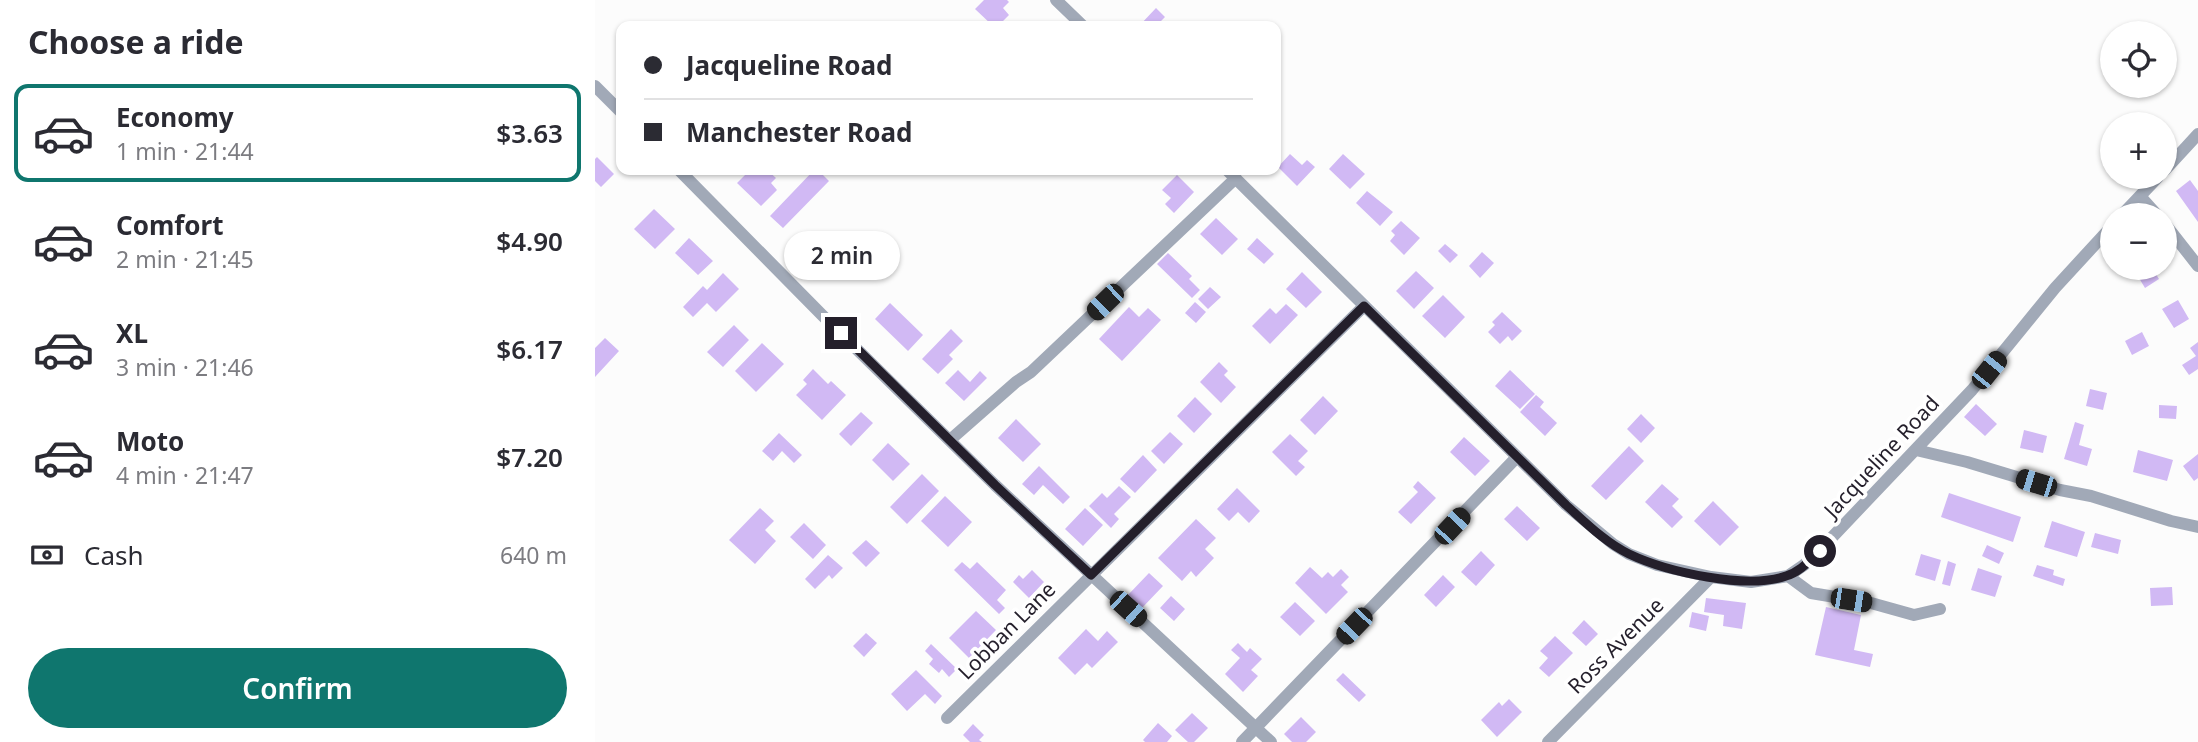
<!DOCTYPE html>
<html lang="en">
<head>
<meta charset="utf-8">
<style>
  :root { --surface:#fff; --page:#f2f2f3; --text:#2b2b33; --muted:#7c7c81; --line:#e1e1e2; --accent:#0f766e }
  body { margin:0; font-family:"Noto Sans",sans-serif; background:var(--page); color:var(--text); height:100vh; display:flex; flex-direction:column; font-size:26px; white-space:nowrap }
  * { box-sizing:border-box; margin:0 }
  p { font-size:23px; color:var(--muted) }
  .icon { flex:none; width:38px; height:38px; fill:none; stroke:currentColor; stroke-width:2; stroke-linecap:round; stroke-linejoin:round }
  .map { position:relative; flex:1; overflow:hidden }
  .panel { display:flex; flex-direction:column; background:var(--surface); width:595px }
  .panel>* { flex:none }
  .banner { position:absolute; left:21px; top:21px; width:665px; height:154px; border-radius:14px; box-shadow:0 2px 5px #0004; display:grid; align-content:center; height:154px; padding:0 28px; background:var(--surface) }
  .fabs { position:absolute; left:1505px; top:21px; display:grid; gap:14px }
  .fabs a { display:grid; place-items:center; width:77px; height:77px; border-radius:50%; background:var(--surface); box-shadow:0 2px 5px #0004; font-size:35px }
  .end { position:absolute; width:32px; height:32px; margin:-16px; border:9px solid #241f2b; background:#fff; box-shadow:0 0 0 4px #fff }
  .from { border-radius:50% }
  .bubble { position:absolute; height:49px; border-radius:24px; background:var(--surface); box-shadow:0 2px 5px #0004; font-size:23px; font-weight:600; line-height:49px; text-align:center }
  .car { position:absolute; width:21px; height:42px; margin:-21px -10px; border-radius:9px; box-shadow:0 0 5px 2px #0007; background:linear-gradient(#222 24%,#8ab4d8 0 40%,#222 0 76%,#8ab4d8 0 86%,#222 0) }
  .banner b { display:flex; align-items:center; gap:24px; height:66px; font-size:26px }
  .banner b+b { border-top:2px solid var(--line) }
  .banner i { width:18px; height:18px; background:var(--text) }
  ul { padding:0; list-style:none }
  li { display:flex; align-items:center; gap:21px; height:98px; margin:0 14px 10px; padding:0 14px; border:4px solid transparent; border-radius:14px }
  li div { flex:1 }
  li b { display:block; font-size:26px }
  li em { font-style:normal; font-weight:600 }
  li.on { border-color:var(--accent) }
  li>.icon { width:63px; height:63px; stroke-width:1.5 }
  h2 { padding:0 28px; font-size:32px; line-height:84px }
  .pay { display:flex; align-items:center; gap:18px; height:77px; padding:0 28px; font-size:26px }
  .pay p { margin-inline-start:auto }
  .cta { display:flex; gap:14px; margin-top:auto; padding:14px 28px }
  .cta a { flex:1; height:80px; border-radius:42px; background:var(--accent); color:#fff; font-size:28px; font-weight:600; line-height:80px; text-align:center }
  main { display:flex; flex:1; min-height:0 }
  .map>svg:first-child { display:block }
  .building { fill:#d1b9f4 }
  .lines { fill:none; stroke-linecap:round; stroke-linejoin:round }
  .minor { stroke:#a1a9b7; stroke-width:12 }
  .route { stroke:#241f2b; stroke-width:9 }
  .labels { text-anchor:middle; stroke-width:7; stroke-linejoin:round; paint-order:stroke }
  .street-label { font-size:21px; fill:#241f2b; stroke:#fff }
</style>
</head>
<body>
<main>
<section class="panel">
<h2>Choose a ride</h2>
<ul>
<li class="on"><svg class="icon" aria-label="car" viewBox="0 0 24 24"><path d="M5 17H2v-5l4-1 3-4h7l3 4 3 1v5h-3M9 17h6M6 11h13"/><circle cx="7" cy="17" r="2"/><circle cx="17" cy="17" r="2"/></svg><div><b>Economy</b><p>1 min · 21:44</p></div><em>$3.63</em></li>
<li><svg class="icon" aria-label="car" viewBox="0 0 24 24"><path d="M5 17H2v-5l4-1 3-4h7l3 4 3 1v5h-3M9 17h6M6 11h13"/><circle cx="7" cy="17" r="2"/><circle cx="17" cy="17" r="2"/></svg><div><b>Comfort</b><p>2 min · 21:45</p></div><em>$4.90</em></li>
<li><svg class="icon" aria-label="car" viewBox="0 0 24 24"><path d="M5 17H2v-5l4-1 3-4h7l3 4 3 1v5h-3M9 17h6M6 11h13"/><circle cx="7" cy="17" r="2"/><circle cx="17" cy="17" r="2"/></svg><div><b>XL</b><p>3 min · 21:46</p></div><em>$6.17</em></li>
<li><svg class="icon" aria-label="car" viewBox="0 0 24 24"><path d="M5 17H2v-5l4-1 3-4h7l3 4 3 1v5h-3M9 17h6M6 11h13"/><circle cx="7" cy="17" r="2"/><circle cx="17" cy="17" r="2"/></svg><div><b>Moto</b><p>4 min · 21:47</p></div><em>$7.20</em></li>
</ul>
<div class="pay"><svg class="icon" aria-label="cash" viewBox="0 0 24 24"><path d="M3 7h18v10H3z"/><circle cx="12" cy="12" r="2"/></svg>Cash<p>640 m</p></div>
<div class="cta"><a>Confirm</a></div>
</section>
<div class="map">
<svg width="1603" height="742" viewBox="0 0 1603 742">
  <rect width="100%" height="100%" fill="#fcfcfc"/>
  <path class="building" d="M389,0H412L414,2L408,8L414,15L403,26H398L380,9Z
    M561,8L570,17L564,23L567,26H544Z
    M695,154L707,165L712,160L720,167L702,186L683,167Z
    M748,154L770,174L755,189L734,169Z
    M2,157L19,174L6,187L0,181V159Z
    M155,170H161L167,175L172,170L181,178L176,183L182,190L166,206L142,183Z
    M219,170H223L234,181L188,228L175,216Z
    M582,175L599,192L579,213L570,204L576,198L567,190Z
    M1595,180L1603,191V222L1581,191Z
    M772,191L798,212L785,226L761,203Z
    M59,209L80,229L60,249L39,229Z
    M621,218L643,239L627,255L605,234Z
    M806,221L825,238L809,255L795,241L800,235L796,231Z
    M223,234L240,251L227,264L210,247Z
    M94,238L118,261L103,275L80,253Z
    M662,238L679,254L669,264L652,249Z
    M850,244L863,255L855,263L843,251Z
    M887,252L899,263L885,278L874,266Z
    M573,253L597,276L594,279L605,290L597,298L562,264Z
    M1538,268H1557L1564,279L1550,288Z
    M821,271L839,288L819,309L801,291Z
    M707,272L727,292L711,308L691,289Z
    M128,273L144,289L121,312L112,303L98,317L88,307L108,286L112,290Z
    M615,287L626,297L613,309L603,299Z
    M848,295L870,317L850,338L827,316Z
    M1583,300L1594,319L1579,328L1567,309Z
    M600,302L611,312L601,323L590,313Z
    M295,303L328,335L313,351L280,319Z
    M691,304L703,315L675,344L657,326L675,308L681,314Z
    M534,307L544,317L553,308L566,320L527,361L504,339Z
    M907,312L927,331L917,341L913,336L905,344L893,332L900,325L897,322Z
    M139,325L154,340L128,367L112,352Z
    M356,329L368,341L354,355L358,359L343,374L327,359Z
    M1547,332L1554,346L1537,355L1530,341Z
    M10,338L24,351L0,377V348Z
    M1603,342V369L1594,375L1587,365L1601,356L1595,348Z
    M167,343L189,364L161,392L140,371Z
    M624,362L633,371L629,375L641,387L626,403L605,382Z
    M218,369L233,384L236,381L251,395L227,420L201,395L212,384L208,380Z
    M363,370L375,382L385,371L392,378L369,401L350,383Z
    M915,370L940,394L925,409L900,386Z
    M1495,389L1512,393L1508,410L1491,406Z
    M941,395L949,402L945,407L962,423L950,436L925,412Z
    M728,396L743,411L720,435L705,420Z
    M600,397L617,414L599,433L582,416Z
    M1381,404L1402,424L1390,436L1369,417Z
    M1564,405L1582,406L1581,419L1564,418Z
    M266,412L278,423L256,446L244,434Z
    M1046,414L1060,428L1046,443L1032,429Z
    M421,419L446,444L428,462L403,438Z
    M1480,422L1489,425L1484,445L1497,449L1492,466L1469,459Z
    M1429,430L1452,436L1448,453L1425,448Z
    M575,432L588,444L569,464L556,451Z
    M184,433L207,455L199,463L187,451L178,461L167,451Z
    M695,434L713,451L703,461L710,467L701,476L677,452Z
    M869,437L895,461L880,476L855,452Z
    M293,443L315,464L298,481L277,460Z
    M1034,446L1049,461L1011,500L996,486Z
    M1543,450L1578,460L1572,481L1538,472Z
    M1603,454V478L1599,481L1588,466Z
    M548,455L562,470L540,493L525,479Z
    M444,466L475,497L468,504L448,485L439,495L427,484Z
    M327,474L344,491L312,524L295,507Z
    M823,481L841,498L816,524L803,512L823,492L818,487Z
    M1067,484L1084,499L1077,506L1088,517L1077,528L1050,502Z
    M524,486L536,497L519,514L524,519L516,528L494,506L507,493L512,498Z
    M642,488L665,511L654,523L643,512L634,521L622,509Z
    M1354,493L1426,517L1418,542L1346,517Z
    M350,496L377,522L353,547L326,521Z
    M1118,501L1144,527L1125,546L1099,521Z
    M922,506L945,528L932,541L909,519Z
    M165,508L179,521L170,530L181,541L160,564L134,540Z
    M490,508L508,525L488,546L470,529Z
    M601,519L621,538L610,549L619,558L601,577L596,571L587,581L563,558Z
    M1457,521L1490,532L1482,557L1449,547Z
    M209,523L231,545L218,559L195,537Z
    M1500,533L1526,540L1523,554L1496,547Z
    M271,540L285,553L271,567L257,553Z
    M1392,545L1409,553L1404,564L1387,556Z
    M886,551L900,565L881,586L866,572Z
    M1326,554L1346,560L1340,581L1320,575Z
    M233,555L248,568L237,579L234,575L220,589L210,579Z
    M1353,561L1361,564L1355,586L1347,584Z
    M367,562L375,569L382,562L411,590L402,600L410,608L404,614L359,570Z
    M1442,565L1459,570L1458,575L1470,579L1468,586L1438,576Z
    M715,567L727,578L733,572L738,577L746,569L754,577L746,585L753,592L731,614L700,583Z
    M1383,568L1407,576L1400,597L1376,590Z
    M437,570L449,582L434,598L418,582L424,575L428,579Z
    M554,573L568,586L546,609L532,596Z
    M848,575L860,587L841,607L829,595Z
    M1577,587L1578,605L1556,606L1555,588Z
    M576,596L590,609L579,621L565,608Z
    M1111,598L1151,603L1147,629L1128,626L1129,615L1109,612Z
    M700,602L720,621L705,636L685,617Z
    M1231,607L1266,615L1259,650L1278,654L1275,667L1220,655Z
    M381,611L401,630L374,658L354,638Z
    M1097,612L1114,616L1111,631L1094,627Z
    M989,620L1003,634L991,646L977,633Z
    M491,629L503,641L512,631L523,642L497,668L492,663L480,675L463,658Z
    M271,633L282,643L269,657L258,646Z
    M960,636L978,653L954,677L944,668L953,658L945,651Z
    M643,643L652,652L655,648L667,659L656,670L663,676L648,692L630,674L645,658L636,650Z
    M336,644L362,669L354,677L347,669L344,673L334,664L338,659L330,651Z
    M321,670L347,696L340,704L330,694L312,711L296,694Z
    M748,673L771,695L764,702L741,680Z
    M914,699L927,712L902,737L886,720L904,702L907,706Z
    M597,713L613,728L599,742H593L580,730Z
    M706,717L721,732L711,742H697L689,734Z
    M563,723L577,736L572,742H550L548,740Z
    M378,724L389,735L384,740L387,742H375L368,735Z"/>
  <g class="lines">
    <path class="minor" d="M461,0L488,26
      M0,86L26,112
      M84,170L228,316L400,485L676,742
      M632,170L971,505L1018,544L1034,554L1062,565L1116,577L1156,582L1193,576L1209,565L1225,550L1377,390L1460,288L1517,226
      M1570,170L1603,134
      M1545,196L1562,215
      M1527,215L1563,177
      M1570,224L1603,266
      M355,440L421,382L436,372L641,178
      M1321,450L1372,462L1465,490L1496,496L1576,521L1603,527
      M1193,576L1216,593L1276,603L1319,615L1345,609
      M352,718L769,306
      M647,742L922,457
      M953,742L1116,577"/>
  </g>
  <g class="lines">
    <path class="route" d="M246,333L400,485L496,575L769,306L971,505C991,523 1011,543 1034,554C1072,572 1152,590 1191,576C1205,572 1215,560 1225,551"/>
  </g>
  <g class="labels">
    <g class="street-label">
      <text transform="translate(1287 457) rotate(-47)" y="7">Jacqueline Road</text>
      <text transform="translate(412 631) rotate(-45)" y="7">Lobban Lane</text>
      <text transform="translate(1021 646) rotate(-45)" y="7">Ross Avenue</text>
    </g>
  </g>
</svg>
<div class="fabs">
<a><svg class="icon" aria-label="locate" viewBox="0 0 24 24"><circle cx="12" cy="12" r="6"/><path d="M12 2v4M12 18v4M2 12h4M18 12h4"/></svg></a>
<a>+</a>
<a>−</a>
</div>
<i class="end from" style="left:1225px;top:551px"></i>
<i class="end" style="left:246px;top:333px"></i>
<div class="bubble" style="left:189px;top:231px;width:116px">2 min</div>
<i class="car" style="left:510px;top:302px;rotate:226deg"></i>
<i class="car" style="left:1394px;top:370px;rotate:39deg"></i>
<i class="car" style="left:1441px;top:483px;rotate:287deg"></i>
<i class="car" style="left:857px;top:526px;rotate:43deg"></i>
<i class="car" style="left:1256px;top:600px;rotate:99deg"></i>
<i class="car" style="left:533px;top:609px;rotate:132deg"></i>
<i class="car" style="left:759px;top:626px;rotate:224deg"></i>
<div class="banner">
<b><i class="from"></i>Jacqueline Road</b>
<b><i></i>Manchester Road</b>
</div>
</div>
</main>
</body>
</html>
